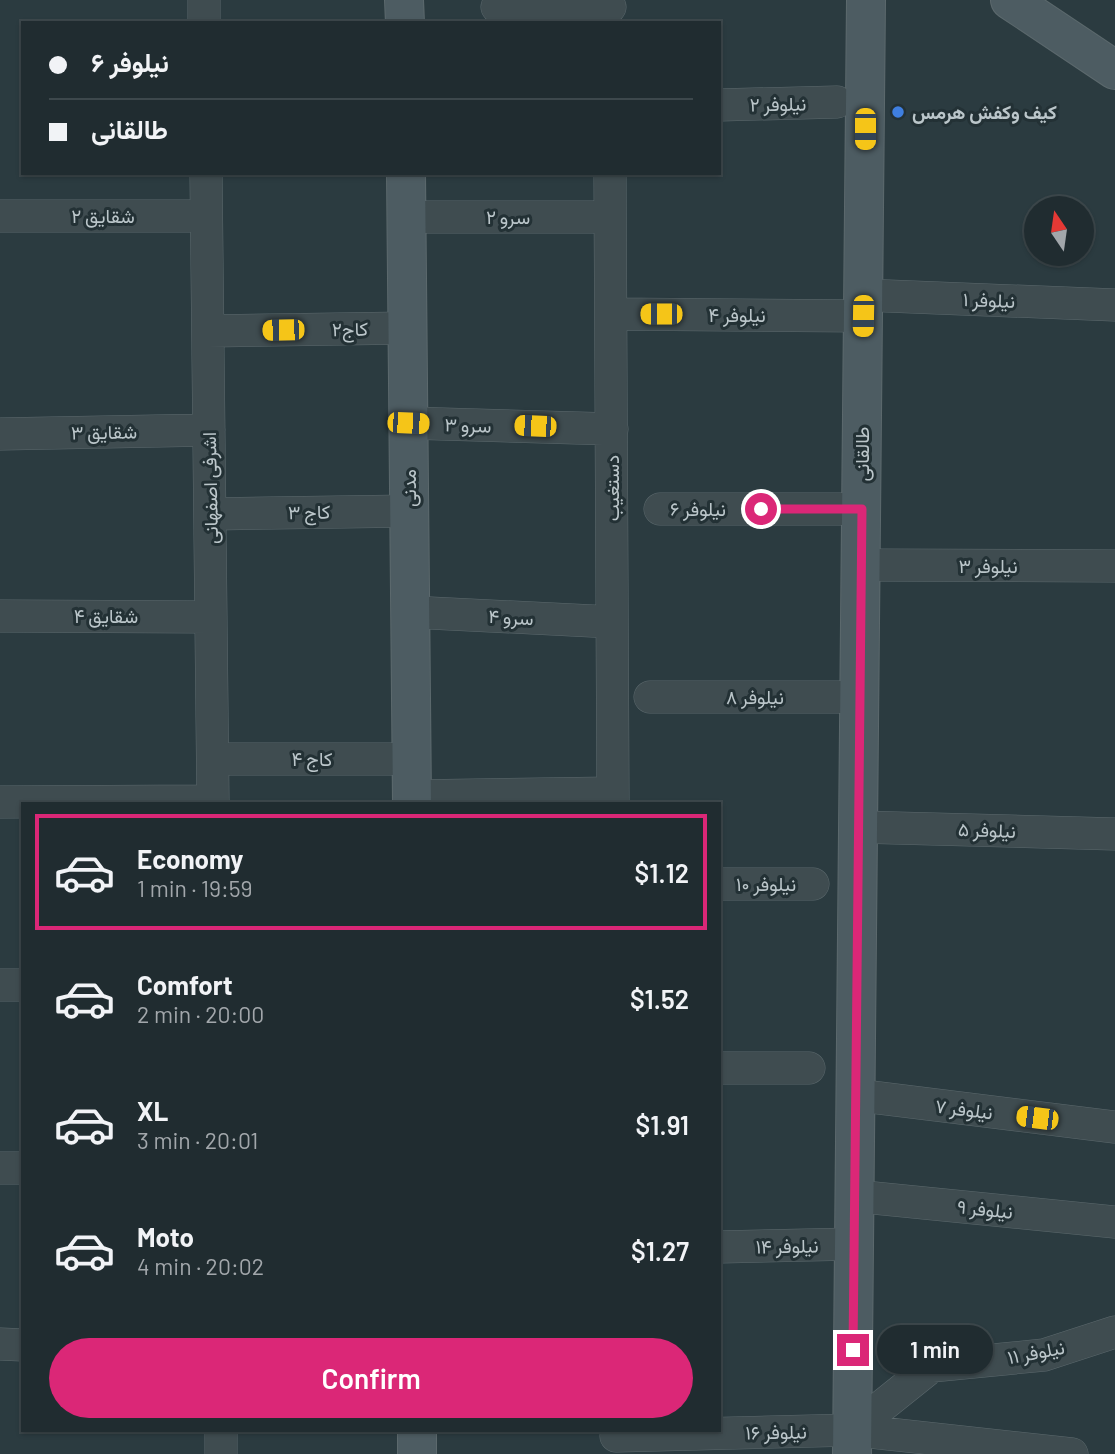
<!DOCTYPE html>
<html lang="en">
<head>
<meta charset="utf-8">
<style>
  :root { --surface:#202c30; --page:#2d383c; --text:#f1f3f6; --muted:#a2a7ab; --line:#3d484c; --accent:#db2777 }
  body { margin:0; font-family:Barlow,Vazirmatn,sans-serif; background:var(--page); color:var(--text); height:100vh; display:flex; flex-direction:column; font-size:26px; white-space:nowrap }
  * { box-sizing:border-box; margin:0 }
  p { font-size:23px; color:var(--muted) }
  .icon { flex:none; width:38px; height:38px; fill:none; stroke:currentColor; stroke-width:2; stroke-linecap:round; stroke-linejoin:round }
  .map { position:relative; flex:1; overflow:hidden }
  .side { position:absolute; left:21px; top:802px; width:700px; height:630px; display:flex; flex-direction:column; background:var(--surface); border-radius:0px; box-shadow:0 2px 5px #0004,0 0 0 2px var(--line) }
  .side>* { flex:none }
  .top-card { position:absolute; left:21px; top:21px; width:700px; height:154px; border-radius:0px; box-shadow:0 2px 5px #0004,0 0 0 2px var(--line); display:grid; align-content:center; height:154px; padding:0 28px; background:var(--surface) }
  .needle { width:46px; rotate:347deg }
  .fabs { position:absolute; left:1024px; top:196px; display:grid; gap:14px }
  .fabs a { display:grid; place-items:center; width:70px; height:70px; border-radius:50%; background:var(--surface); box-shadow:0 2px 5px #0004,0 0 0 2px var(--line); font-size:35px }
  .end { position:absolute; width:32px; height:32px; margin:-16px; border:9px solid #db2777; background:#fff; box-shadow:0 0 0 4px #fff }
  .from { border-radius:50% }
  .bubble { position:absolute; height:49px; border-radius:24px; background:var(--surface); box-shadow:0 2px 5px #0004,0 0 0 2px var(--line); font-size:23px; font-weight:600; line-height:49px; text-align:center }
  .car { position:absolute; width:21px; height:42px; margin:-21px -10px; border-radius:9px; box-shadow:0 0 5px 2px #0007; background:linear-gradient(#f5c518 24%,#345 0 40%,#f5c518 0 76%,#345 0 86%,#f5c518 0) }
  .top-card b { display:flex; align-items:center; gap:24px; height:66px; font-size:26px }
  .top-card b+b { border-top:2px solid var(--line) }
  .top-card i { width:18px; height:18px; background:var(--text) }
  ul { padding:12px 0 0; list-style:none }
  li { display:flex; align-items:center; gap:21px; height:116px; margin:0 14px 10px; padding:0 14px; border:4px solid transparent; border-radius:0px }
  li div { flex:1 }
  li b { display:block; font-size:26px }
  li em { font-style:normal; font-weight:600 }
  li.current { border-color:var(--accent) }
  li>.icon { width:63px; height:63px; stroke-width:1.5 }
  .primary-button { display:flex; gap:14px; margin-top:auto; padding:14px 28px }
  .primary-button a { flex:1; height:80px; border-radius:42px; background:var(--accent); color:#fff; font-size:28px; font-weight:600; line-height:80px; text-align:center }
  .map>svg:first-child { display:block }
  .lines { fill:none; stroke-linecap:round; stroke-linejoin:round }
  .street-casing { stroke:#5c696d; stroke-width:33 }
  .secondary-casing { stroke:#5c696d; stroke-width:40 }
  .street { stroke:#3f4c50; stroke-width:32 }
  .secondary { stroke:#4d5c62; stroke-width:38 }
  .route { stroke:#db2777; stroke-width:9 }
  .shop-dot { fill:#3f7fe0; stroke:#233135; stroke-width:2.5 }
  .labels { text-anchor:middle; stroke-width:6; stroke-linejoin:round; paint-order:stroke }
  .street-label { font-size:19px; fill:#bbc6ca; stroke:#233135 }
  .poi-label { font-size:19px; font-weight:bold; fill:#bbc6ca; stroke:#233135; text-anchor:start }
</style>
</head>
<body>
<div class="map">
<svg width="1115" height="1454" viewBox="0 0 1115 1454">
  <rect width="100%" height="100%" fill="#2b3b40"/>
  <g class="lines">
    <defs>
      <path id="street" d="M204,0V23
        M497,7H610
        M719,105L837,102
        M206,173L213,803
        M610,173L613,803
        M0,216H206
        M406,217H610
        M863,295L1115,305
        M611,314L863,316
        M208,331L407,328
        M408,423L612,429
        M0,434L209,430
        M660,509H862
        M210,514L409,511
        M861,565L1115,566
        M410,612L612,622
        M0,616L211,617
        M650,697H860
        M213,759H411
        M412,796L613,793
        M0,802L213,801
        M858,827L1115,834
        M719,884H813
        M0,985H23
        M719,1068H809
        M855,1095L1115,1127
        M0,1168H23
        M854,1196L1115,1222
        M719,1247L854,1244
        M0,1344L23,1345
        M221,1430V1454
        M852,1430L932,1366L1044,1355L1115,1332
        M616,1436L852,1430L1072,1454"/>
      <path id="secondary" d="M404,0L405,23
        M1010,0L1115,70
        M406,173L412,803
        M417,1430V1454
        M852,1454L866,0"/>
    </defs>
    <use href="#street" class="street-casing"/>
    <use href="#secondary" class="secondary-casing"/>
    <use href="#street" class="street"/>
    <use href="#secondary" class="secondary"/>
  </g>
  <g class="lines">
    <path class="route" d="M761,509H862L853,1350"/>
  </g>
  <circle class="shop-dot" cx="898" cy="112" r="7"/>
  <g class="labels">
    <g class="street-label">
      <text transform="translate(778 104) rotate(-1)" y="7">نیلوفر ۲</text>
      <text x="103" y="223">شقایق ۲</text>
      <text x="508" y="224">سرو ۲</text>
      <text transform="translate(989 300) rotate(2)" y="7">نیلوفر ۱</text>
      <text x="737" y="322">نیلوفر ۴</text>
      <text transform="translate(350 329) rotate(-1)" y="7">کاج۲</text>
      <text transform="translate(468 425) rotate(2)" y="7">سرو ۳</text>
      <text transform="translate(104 432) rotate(-1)" y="7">شقایق ۳</text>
      <text transform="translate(862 454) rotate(-90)" y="7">طالقانی</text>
      <text transform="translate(210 488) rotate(-91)" y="7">اشرفی اصفهانی</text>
      <text transform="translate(409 488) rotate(-90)" y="7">مدنی</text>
      <text transform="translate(612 488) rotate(-90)" y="7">دستغیب</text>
      <text x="698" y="516">نیلوفر ۶</text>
      <text transform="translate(309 512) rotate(-1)" y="7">کاج ۳</text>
      <text x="988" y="573">نیلوفر ۳</text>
      <text x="106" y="623">شقایق ۴</text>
      <text transform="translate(511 617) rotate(3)" y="7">سرو ۴</text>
      <text x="755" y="704">نیلوفر ۸</text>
      <text x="312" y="766">کاج ۴</text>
      <text transform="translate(987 830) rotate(2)" y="7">نیلوفر ۵</text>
      <text x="766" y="891">نیلوفر ۱۰</text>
      <text transform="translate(964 1109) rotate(7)" y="7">نیلوفر ۷</text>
      <text transform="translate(985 1209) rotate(6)" y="7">نیلوفر ۹</text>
      <text transform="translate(787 1246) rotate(-1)" y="7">نیلوفر ۱۴</text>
      <text transform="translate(1036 1352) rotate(-11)" y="7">نیلوفر ۱۱</text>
      <text transform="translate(776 1432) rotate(-1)" y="7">نیلوفر ۱۶</text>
    </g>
    <g class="poi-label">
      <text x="912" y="119">کیف و‌کفش هرمس</text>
    </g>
  </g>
</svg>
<div class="fabs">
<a><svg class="needle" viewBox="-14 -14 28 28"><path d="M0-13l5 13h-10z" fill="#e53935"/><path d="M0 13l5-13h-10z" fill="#a2a7ab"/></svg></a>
</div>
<i class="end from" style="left:761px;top:509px"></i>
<i class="end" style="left:853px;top:1350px"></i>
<div class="bubble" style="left:877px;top:1325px;width:116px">1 min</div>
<i class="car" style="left:865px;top:129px;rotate:180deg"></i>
<i class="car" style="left:661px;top:314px;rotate:270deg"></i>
<i class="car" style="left:863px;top:316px;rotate:181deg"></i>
<i class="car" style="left:283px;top:330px;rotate:269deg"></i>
<i class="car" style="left:408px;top:423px;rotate:92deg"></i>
<i class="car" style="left:535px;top:426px;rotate:272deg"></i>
<i class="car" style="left:1037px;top:1118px;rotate:277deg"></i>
<div class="top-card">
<b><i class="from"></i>نیلوفر ۶</b>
<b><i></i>طالقانی</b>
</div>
<section class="side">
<ul>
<li class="current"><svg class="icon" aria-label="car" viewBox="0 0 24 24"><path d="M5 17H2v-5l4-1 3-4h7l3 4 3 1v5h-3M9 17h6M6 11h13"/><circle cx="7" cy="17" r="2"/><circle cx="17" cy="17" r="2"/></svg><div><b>Economy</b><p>1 min · 19:59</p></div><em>$1.12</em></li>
<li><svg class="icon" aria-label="car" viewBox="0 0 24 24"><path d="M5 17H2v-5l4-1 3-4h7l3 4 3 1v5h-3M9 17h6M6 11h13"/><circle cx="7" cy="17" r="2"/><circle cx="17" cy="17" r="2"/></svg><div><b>Comfort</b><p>2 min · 20:00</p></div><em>$1.52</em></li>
<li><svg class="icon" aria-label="car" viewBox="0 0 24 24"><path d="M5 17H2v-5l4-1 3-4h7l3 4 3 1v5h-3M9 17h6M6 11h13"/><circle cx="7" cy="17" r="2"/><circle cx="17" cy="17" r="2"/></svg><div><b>XL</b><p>3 min · 20:01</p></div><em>$1.91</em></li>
<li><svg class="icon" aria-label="car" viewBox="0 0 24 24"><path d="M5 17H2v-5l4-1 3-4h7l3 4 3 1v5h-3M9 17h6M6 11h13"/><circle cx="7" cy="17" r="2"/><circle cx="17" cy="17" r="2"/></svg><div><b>Moto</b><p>4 min · 20:02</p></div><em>$1.27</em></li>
</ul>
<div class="primary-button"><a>Confirm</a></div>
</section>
</div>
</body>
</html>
